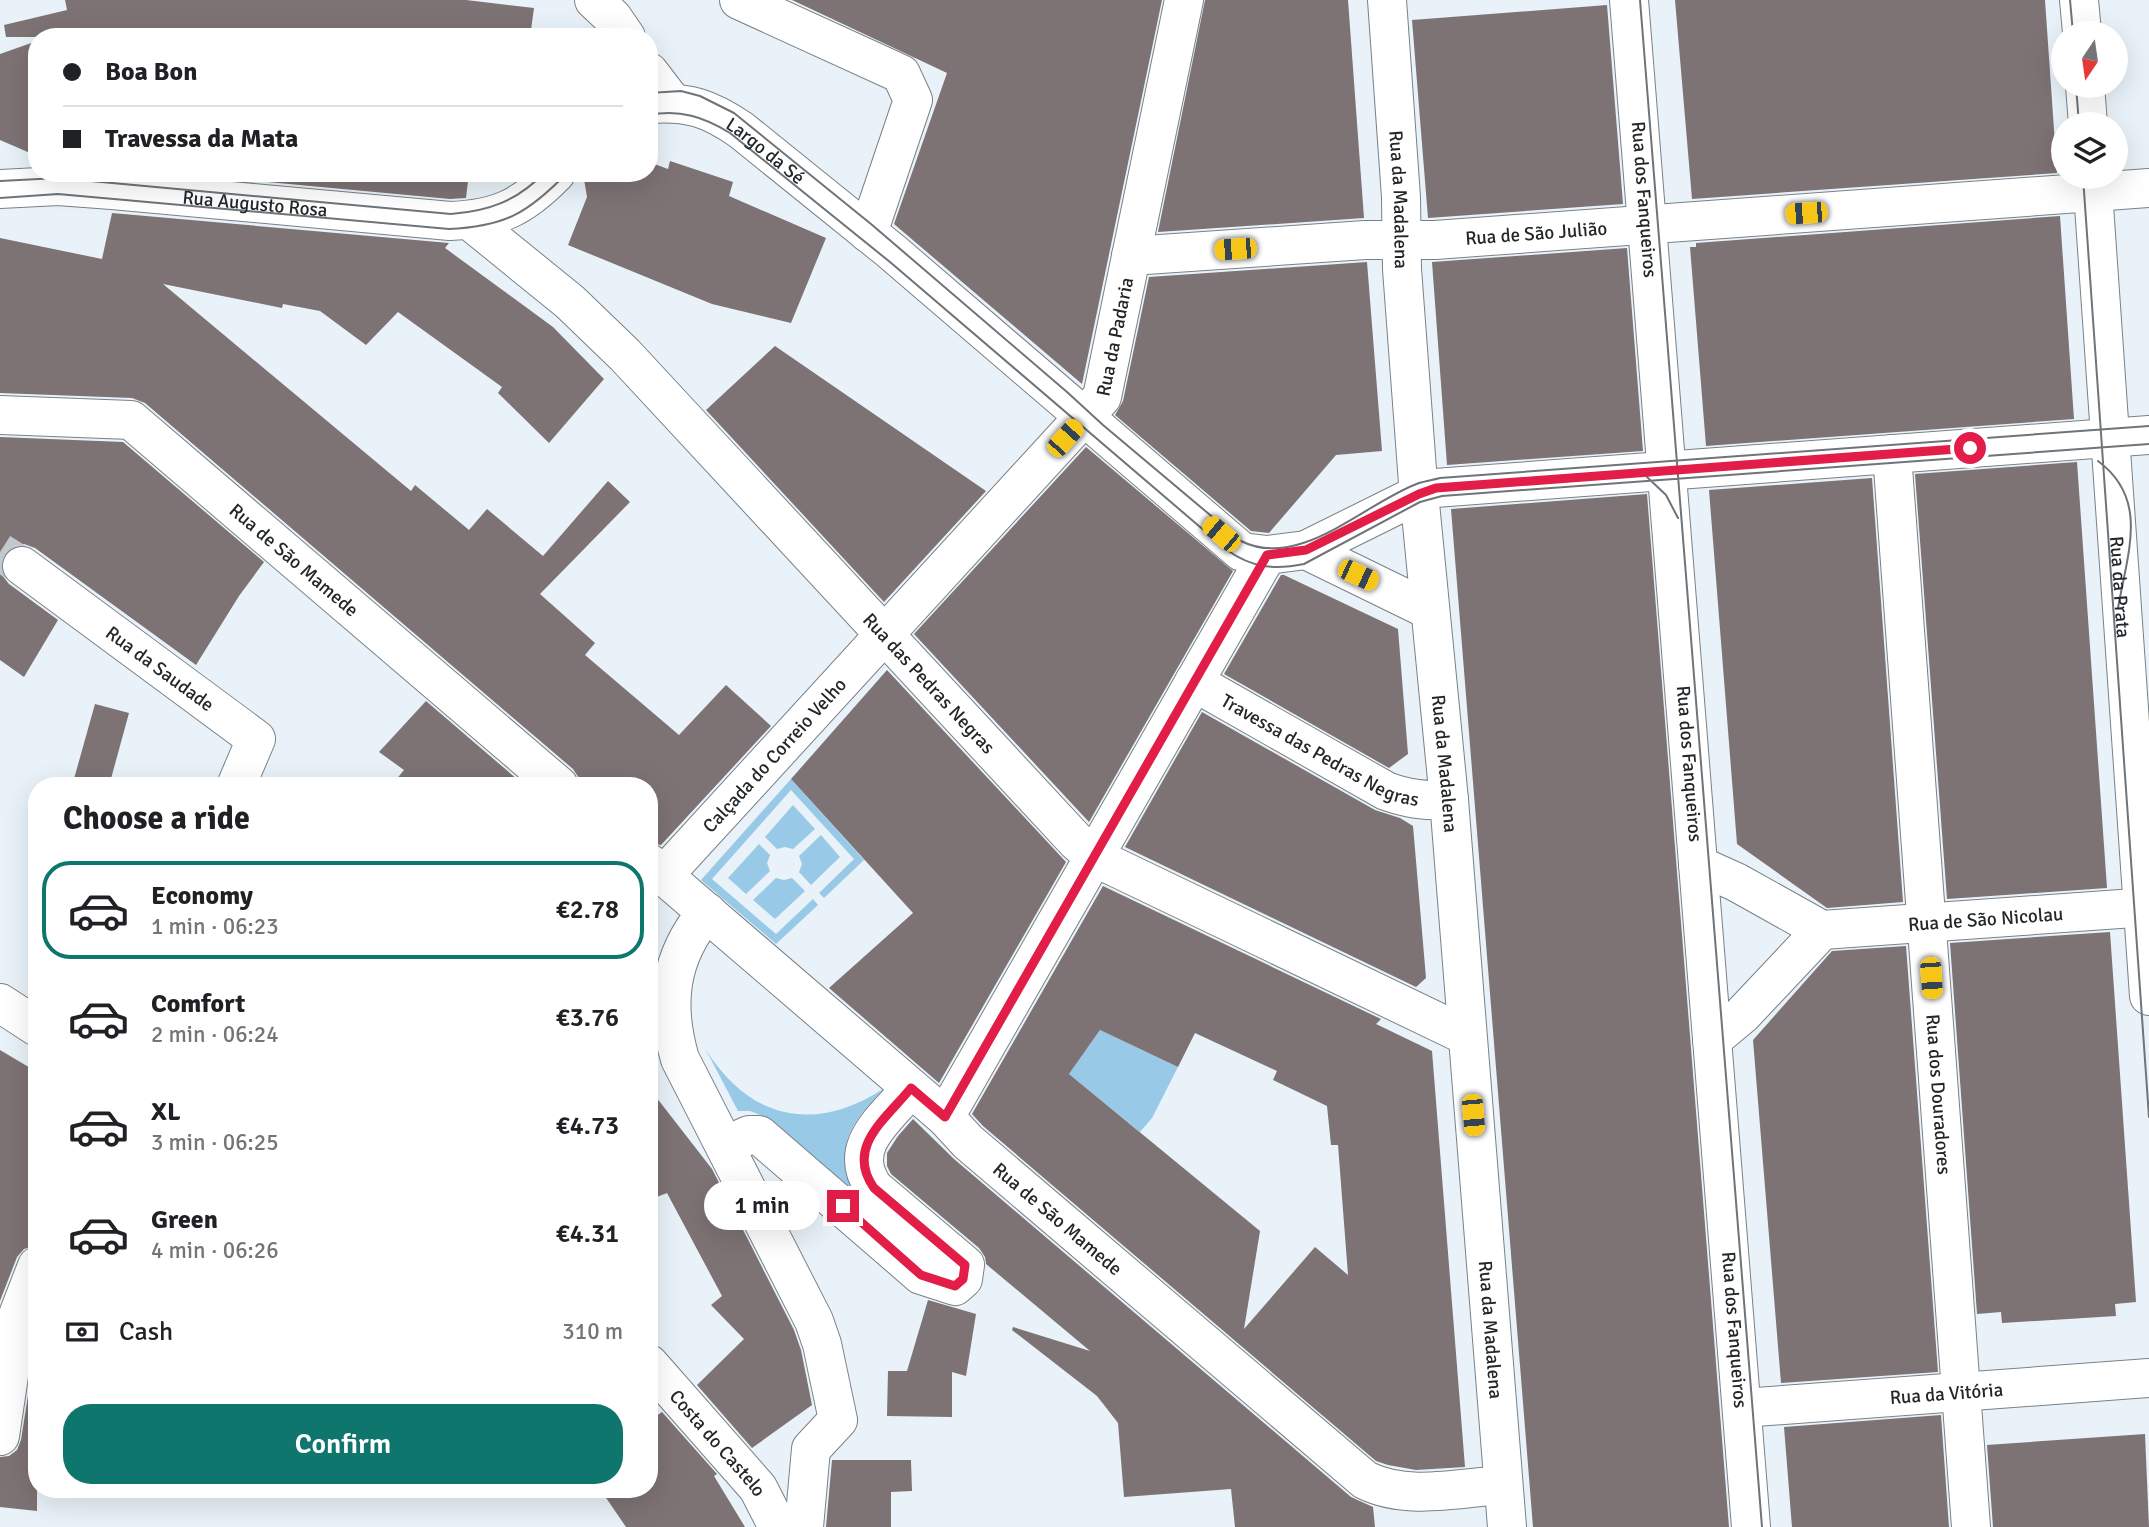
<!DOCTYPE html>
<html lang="en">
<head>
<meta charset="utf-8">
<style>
  :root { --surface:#fff; --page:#f2f2f2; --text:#202124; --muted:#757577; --line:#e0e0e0; --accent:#0f766e }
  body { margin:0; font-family:Signika,sans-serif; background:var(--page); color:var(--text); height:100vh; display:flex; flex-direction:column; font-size:26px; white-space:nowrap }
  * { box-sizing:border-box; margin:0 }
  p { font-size:23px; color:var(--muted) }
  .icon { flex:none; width:38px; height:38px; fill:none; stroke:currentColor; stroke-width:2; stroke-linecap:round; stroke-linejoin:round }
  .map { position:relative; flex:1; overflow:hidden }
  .panel { position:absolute; left:28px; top:777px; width:630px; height:721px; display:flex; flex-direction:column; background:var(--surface); border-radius:28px; box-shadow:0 7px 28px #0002 }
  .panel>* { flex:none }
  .top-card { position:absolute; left:28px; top:28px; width:630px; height:154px; border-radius:28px; box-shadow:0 7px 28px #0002; display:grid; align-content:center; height:154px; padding:0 35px; background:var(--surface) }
  .needle { width:46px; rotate:193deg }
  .fabs { position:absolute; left:2051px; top:21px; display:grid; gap:14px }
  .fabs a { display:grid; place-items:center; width:77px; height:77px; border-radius:50%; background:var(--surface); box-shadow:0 7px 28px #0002; font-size:35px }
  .end { position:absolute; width:32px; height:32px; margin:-16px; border:9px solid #e11d48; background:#fff; box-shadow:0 0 0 4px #fff }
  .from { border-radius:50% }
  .bubble { position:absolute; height:49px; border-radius:24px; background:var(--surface); box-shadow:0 7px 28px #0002; font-size:23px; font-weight:600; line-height:49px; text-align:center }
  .car { position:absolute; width:21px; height:42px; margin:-21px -10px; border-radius:9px; box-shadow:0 0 5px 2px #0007; background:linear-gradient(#f5c518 24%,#345 0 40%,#f5c518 0 76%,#345 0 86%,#f5c518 0) }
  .top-card b { display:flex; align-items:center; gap:24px; height:66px; font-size:26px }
  .top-card b+b { border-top:2px solid var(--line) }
  .top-card i { width:18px; height:18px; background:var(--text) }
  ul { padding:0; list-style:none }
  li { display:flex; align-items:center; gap:21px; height:98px; margin:0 14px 10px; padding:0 21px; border:4px solid transparent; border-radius:28px }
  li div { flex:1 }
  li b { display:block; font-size:26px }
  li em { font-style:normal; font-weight:600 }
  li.selected { border-color:var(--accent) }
  li>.icon { width:63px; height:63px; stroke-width:1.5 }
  h2 { padding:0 35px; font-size:32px; line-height:84px }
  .pay { display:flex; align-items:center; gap:18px; height:77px; padding:0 35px; font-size:26px }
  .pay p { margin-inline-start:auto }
  .button { display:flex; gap:14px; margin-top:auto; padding:14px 35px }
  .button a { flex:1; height:80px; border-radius:28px; background:var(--accent); color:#fff; font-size:28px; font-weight:600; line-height:80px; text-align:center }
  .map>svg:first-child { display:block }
  .green { fill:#98cae8 }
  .building { fill:#7d7274; fill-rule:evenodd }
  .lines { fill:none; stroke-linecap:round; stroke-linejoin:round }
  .street-tunnel { stroke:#c1c9cf; stroke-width:38; stroke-dasharray:38 19; stroke-linecap:butt }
  .street-casing { stroke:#798187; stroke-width:40 }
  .secondary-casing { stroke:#798187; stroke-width:40 }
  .street { stroke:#fff; stroke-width:38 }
  .secondary { stroke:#fff; stroke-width:38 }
  .tram { stroke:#6e7478; stroke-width:2 }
  .route { stroke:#e11d48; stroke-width:9 }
  .labels { text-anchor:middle; stroke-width:6; stroke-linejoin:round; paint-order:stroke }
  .street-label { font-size:19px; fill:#232729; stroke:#fcfeff }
</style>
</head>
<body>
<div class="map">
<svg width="2149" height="1527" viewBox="0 0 2149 1527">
  <rect width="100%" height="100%" fill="#e8f2f8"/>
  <path class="green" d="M791,779L864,860L824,898L819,893L854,859L791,790L712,879L776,934L813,899L818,905L776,944L701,880Z
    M793,805L815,829L793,849L785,847L777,849L765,837Z
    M821,835L840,857L811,885L799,872L802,864L799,856Z
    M759,844L770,855L767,863L770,871L746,894L728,878Z
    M776,878L784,880L792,878L805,891L775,919L753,900Z
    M1100,1030L1178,1067L1152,1118L1140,1132L1069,1074Z
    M705,1048C748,1119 814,1134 883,1089C866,1109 840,1132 847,1162C850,1174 858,1187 863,1198L765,1117L750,1111H738Z"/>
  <path class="building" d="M65,0H466L534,8L530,37H6L4,25L67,10Z
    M792,0H1162L1082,384L894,224L947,73Z
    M1205,0H1348L1364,218L1158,232Z
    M1675,0H2045L2057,173L1692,199Z
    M1607,5L1623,204L1428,218L1412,20Z
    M37,41V156L0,140V54Z
    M670,161L733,182L729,196L826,238L791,323L712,304L568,245L587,197L583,173H649V162L668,169Z
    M215,173H469L466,198L450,199L215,177Z
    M112,213L449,243L445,248L553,327L604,379L549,443L498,393L502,387L398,312L366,345L320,311L283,304L282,308L163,284L411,491L415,485L469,530L487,509L543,556L608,481L630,502L540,594L595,643L585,655L679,735L726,685L771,726L661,845L649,842V786H580L579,778L573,769L145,403L132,398L0,393V238L102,259Z
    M2060,216L2074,419L1706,446L1690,247H1696V243Z
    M1627,248L1643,451L1447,465L1432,262Z
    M1367,262L1382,451L1336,455L1269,533L1251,531L1115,415L1123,401L1149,277Z
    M775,346L986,491L884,602L706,410Z
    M0,437L123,442L264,562L239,596L196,665L35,548L24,544L13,546L4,554L0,564L2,575L9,584L58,620L24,677L0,660Z
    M1086,447L1233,571L1089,822L914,634Z
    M2077,462L2107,888L1947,899L1915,474Z
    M1872,478L1903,902L1827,908L1737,844L1709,490Z
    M1647,494L1729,1527H1533L1451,509Z
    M1281,575H1284L1398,629L1408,754L1389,768L1224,674Z
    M887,670L1066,862L939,1083L829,988L913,913L791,779Z
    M426,701L525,786H391L404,770L379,752Z
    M95,704L129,713L109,786H72Z
    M1202,712L1375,810L1400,818L1413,826L1426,978L1416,987L1125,847Z
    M1103,886L1381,1019L1376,1024L1432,1051L1465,1467L1416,1470L1388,1465L1376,1461L983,1126L972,1114ZM1100,1030L1178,1067L1195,1033L1277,1071L1273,1080L1327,1106L1331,1145H1338L1348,1275L1315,1247L1244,1329L1260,1231L1069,1074Z
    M2110,932L2136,1302L2115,1304L2116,1316L2002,1323L2001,1312L1977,1314L1950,943Z
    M1906,946L1938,1372L1781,1383L1753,1040L1832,951Z
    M0,1050L37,1072V1245L24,1249L17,1257L0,1301Z
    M649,1088L712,1169L794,1330L801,1350L812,1405L752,1448L697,1385L744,1339L711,1305L722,1296L667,1193L649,1200Z
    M913,1119L954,1159L1351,1497L1373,1507L1375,1527H1235L1231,1489L1124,1497L1118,1423L1097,1396L1012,1330L1013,1327L1090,1351L986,1264L985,1257L979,1248L891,1174L887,1166V1153L898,1136Z
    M928,1300L976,1314L966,1376L952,1372V1417L887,1416L888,1371H907Z
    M37,1338V1511L0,1507V1457L9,1456L17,1450L21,1440Z
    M662,1412L717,1474L714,1476L745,1527H626L600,1489H649V1421Z
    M1941,1415L1949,1527H1792L1784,1427Z
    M2145,1434L2149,1527H1993L1987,1445Z
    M832,1460H911L912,1491L891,1492V1527H826Z"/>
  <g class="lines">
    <path class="street-tunnel" d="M0,552L22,566"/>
    <defs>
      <g id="street">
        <path d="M594,0L613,18L626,37"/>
        <path d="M739,0L901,74L913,100L868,233"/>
        <path d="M2079,0L2082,33"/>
        <path d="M649,72L672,102"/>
        <path d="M2085,86L2088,124"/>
        <path id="s1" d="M2092,177L2149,996"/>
        <path id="s2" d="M469,220L570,302L625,355L1076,841L1094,857L1467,1036"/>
        <path id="s3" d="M1131,256L1365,240H1435L2149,188"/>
        <path id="s4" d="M0,415L131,420L559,786"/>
        <path id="s5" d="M1892,454L1971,1527"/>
        <path id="s6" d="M22,566L256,739L236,786"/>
        <path id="s7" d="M1194,682L1386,791C1408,799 1425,801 1449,800"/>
        <path id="s8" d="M649,863L945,1117L968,1142L1365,1480C1407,1501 1458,1488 1503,1485"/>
        <path d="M1698,865L1736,882L1822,930L1742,1015L1712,1040"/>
        <path id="s9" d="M664,875L1102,397L1184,0"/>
        <path d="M707,912C669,957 664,1004 680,1059L814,1321L822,1344L838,1420L811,1449L804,1527"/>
        <path id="s10" d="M1822,930L2149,907"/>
        <path d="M0,1003L37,1027"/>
        <path d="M945,1117L1267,555"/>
        <path d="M725,1146L749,1135H759L921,1275L955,1286L963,1279L965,1265L874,1188C845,1146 886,1119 911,1088"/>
        <path id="s11" d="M649,1364L758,1488L778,1527"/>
        <path id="s12" d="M1742,1408L2149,1378"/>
        <path d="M0,1436L18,1315L37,1266"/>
      </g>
      <g id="secondary">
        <path id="s13" d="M1387,0L1401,197L1402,269L1418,483L1449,800L1507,1527"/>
        <path id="s14" d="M1629,0L1751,1527"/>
        <path id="s15" d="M649,104C688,101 709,108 741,130L891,251L1242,552L1267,555L1306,550L1419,494L1435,488L2149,435"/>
        <path id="s16" d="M0,189L58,186L112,190L450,221C498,219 522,208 556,173"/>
        <path d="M1306,550L1429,610"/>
      </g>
    </defs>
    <use href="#street" class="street-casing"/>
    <use href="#secondary" class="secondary-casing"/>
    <use href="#street" class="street"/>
    <use href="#secondary" class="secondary"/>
    <path class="tram" d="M1640,0L1762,1527
      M2070,0L2073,33
      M2076,86L2079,124
      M649,93L681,91L700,96L734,113L871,224L1067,392L1103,425L1241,541C1300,571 1366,502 1419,483C1426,481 1433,480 1440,478L2149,426
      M649,115C680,109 704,117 730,133L890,262L1227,550C1252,568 1275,570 1304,564L1420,502L1442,496L2149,444
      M2083,177L2149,1117
      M0,181L58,178L451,214C489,211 517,201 544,173
      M0,198L58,194L449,229C506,226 528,213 567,173
      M2098,461C2149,499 2128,551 2118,608
      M1647,477L1666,495L1678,518"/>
  </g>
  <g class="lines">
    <path class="route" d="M843,1206L921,1275L955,1286L963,1279L965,1265L874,1188C845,1147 886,1119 911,1088L945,1117L1267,555L1306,550L1419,494L1436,488L1970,448"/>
  </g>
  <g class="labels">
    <g class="street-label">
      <text dy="7" stroke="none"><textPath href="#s15" startOffset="130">Largo da Sé</textPath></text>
      <text dy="7" stroke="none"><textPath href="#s14" startOffset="200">Rua dos Fanqueiros</textPath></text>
      <text dy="7" stroke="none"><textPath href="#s13" startOffset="200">Rua da Madalena</textPath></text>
      <text dy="7" stroke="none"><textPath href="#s16" startOffset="256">Rua Augusto Rosa</textPath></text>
      <text dy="7" stroke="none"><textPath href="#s3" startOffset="406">Rua de São Julião</textPath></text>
      <text dy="7" stroke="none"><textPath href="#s9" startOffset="710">Rua da Padaria</textPath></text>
      <text dy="7" stroke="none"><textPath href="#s4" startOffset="346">Rua de São Mamede</textPath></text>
      <text dy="7" stroke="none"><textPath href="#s1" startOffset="411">Rua da Prata</textPath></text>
      <text dy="7" stroke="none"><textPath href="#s6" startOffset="172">Rua da Saudade</textPath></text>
      <text dy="7" stroke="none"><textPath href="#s2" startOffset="654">Rua das Pedras Negras</textPath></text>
      <text dy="7" stroke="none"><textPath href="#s7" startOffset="144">Travessa das Pedras Negras</textPath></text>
      <text dy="7" stroke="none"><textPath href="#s9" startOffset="163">Calçada do Correio Velho</textPath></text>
      <text dy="7" stroke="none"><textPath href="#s13" startOffset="766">Rua da Madalena</textPath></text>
      <text dy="7" stroke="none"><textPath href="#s14" startOffset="766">Rua dos Fanqueiros</textPath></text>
      <text dy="7" stroke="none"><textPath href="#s10" startOffset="164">Rua de São Nicolau</textPath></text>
      <text dy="7" stroke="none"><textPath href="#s5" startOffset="642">Rua dos Douradores</textPath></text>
      <text dy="7" stroke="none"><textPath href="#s8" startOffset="542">Rua de São Mamede</textPath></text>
      <text dy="7" stroke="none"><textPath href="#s13" startOffset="1334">Rua da Madalena</textPath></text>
      <text dy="7" stroke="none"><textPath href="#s14" startOffset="1334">Rua dos Fanqueiros</textPath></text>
      <text dy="7" stroke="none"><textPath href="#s12" startOffset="205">Rua da Vitória</textPath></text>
      <text dy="7" stroke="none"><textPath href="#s11" startOffset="105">Costa do Castelo</textPath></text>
    </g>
  </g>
</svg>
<div class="fabs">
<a><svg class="needle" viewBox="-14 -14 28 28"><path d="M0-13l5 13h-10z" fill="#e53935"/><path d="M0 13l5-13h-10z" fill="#757577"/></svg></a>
<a><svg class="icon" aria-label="layers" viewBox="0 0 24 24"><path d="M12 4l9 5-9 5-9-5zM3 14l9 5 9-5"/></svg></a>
</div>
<i class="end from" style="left:1970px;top:448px"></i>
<i class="end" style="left:843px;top:1206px"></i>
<div class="bubble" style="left:704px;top:1181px;width:116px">1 min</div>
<i class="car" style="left:1806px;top:213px;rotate:266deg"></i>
<i class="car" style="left:1235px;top:249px;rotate:266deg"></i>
<i class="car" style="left:1065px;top:438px;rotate:42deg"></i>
<i class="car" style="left:1221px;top:534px;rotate:310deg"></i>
<i class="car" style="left:1358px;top:575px;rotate:115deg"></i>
<i class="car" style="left:1931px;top:978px;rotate:176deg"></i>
<i class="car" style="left:1473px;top:1115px;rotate:175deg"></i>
<div class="top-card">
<b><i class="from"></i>Boa Bon</b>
<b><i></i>Travessa da Mata</b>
</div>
<section class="panel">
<h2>Choose a ride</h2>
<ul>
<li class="selected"><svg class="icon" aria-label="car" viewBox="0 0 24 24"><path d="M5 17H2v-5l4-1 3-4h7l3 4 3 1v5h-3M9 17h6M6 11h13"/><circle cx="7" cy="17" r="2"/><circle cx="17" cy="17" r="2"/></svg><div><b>Economy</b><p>1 min · 06:23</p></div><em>€2.78</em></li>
<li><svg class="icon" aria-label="car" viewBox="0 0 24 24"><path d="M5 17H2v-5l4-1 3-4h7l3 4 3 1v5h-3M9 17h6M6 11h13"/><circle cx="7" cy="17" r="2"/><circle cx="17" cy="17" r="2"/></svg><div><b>Comfort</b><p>2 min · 06:24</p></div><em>€3.76</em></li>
<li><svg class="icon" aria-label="car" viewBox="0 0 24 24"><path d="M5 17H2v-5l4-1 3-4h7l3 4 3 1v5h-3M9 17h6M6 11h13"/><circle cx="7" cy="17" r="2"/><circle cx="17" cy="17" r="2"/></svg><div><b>XL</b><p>3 min · 06:25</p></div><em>€4.73</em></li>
<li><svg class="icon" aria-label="car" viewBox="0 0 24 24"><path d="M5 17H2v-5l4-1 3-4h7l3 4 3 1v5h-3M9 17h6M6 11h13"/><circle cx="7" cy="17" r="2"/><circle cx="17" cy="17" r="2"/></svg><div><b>Green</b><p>4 min · 06:26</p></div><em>€4.31</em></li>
</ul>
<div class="pay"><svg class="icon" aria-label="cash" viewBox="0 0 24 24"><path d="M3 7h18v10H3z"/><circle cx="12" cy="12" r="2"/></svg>Cash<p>310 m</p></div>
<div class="button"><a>Confirm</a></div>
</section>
</div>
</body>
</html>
